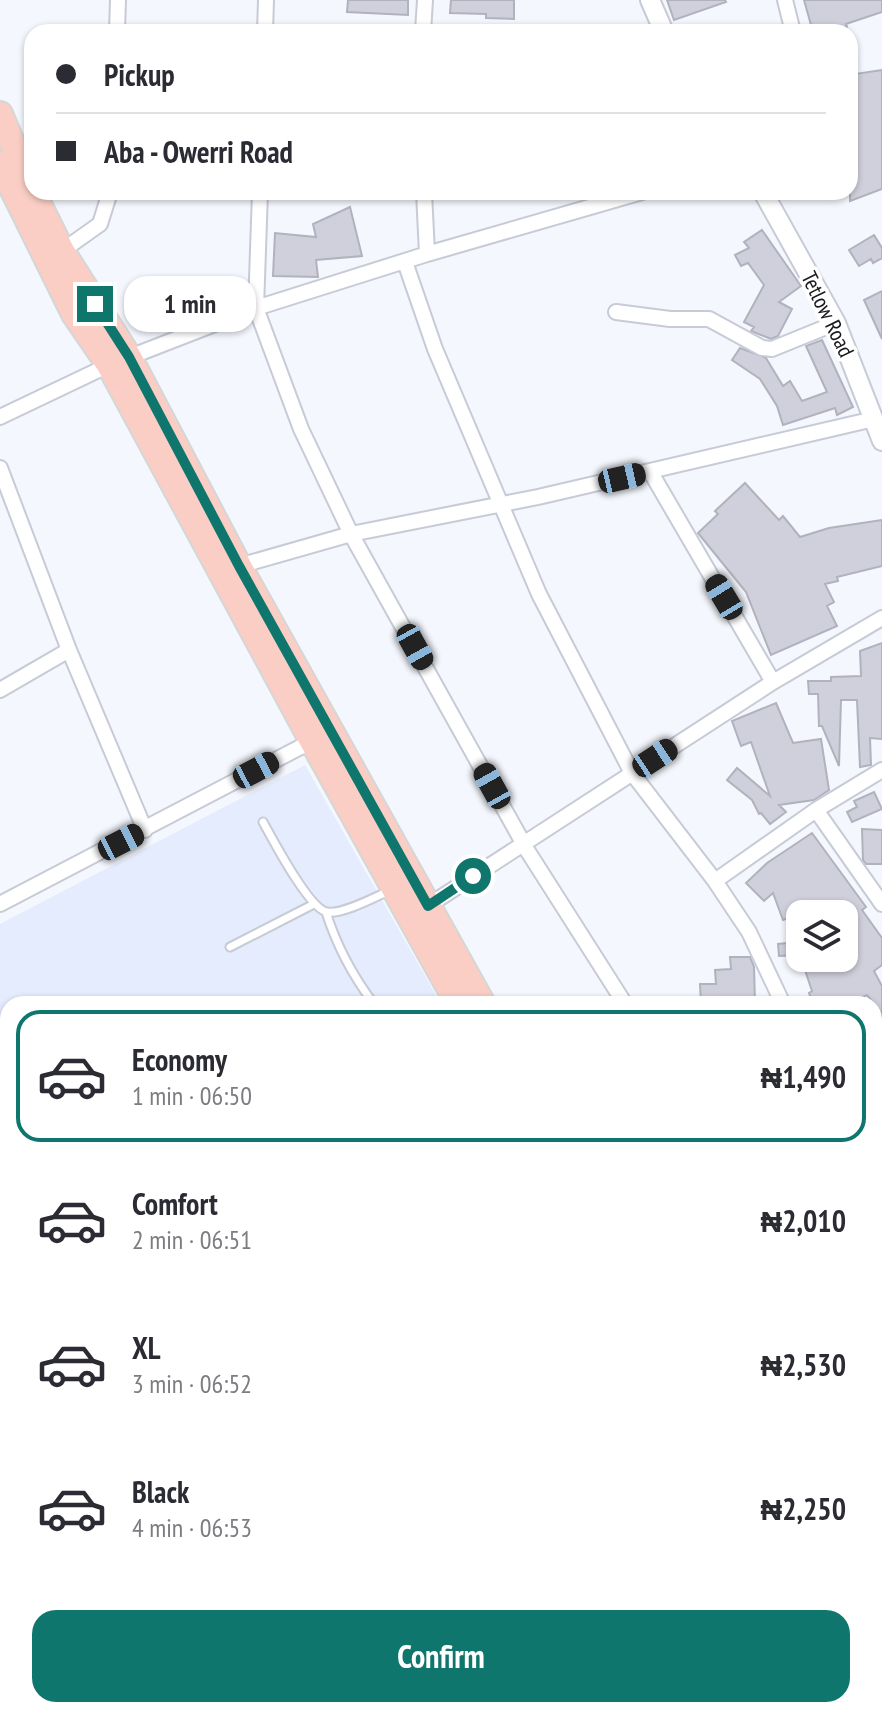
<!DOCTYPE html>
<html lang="en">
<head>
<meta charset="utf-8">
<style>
  :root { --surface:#fff; --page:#f2f2f3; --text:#2b2b33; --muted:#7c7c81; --line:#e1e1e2; --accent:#0f766e }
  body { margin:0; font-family:"PT Sans Narrow",sans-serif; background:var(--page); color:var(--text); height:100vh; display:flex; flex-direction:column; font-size:30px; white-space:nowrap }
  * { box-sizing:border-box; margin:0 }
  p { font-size:26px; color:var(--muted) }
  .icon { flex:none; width:44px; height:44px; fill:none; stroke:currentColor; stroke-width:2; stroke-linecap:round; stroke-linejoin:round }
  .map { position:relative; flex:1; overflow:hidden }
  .side { position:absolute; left:0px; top:996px; width:882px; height:722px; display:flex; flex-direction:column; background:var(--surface); border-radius:24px 24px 0 0; box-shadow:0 2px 6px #0004 }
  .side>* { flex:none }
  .hud { position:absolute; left:24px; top:24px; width:834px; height:176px; border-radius:24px; box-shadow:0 2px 6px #0004; display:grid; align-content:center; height:176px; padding:0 32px; background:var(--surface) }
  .tools { position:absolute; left:786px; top:900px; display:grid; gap:16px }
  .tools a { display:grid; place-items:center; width:72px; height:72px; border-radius:16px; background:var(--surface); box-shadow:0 2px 6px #0004; font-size:40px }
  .end { position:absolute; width:36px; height:36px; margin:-18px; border:10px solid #0f766e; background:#fff; box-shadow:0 0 0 4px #fff }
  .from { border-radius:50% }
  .bubble { position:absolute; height:56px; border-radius:24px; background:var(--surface); box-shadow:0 2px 6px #0004; font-size:26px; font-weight:600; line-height:56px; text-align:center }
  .car { position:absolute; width:24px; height:48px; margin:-24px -12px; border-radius:10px; box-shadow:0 0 6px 2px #0007; background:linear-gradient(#222 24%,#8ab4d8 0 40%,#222 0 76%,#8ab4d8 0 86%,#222 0) }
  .hud b { display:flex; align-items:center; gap:28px; height:76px; font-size:30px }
  .hud b+b { border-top:2px solid var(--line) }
  .hud i { width:20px; height:20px; background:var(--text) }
  ul { padding:14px 0 0; list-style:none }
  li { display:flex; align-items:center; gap:24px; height:132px; margin:0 16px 12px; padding:0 16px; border:4px solid transparent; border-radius:24px }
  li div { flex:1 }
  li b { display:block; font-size:30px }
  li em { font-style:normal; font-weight:600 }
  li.active { border-color:var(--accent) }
  li>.icon { width:72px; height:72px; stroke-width:1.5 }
  .cta { display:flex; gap:16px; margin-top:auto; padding:16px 32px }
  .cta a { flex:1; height:92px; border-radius:24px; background:var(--accent); color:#fff; font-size:32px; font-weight:600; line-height:92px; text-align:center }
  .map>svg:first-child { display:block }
  .built { fill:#e4ecfd }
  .building { fill:#cfd0db; stroke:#b1b2bd; stroke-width:2 }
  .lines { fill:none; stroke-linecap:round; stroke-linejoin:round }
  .service-casing { stroke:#c7cbd6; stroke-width:11 }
  .minor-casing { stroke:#c7cbd6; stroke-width:18 }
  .tertiary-casing { stroke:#c7cbd6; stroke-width:22 }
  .secondary-casing { stroke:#c7cbd6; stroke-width:24 }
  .trunk-casing { stroke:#d5d6d6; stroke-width:28 }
  .service { stroke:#fff; stroke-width:7 }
  .minor { stroke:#fff; stroke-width:14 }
  .tertiary { stroke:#fff; stroke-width:18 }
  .secondary { stroke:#fdece9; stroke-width:20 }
  .trunk { stroke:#facec4; stroke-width:24 }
  .route { stroke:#0f766e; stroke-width:10 }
  .labels { text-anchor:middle; stroke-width:7; stroke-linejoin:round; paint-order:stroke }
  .street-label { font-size:22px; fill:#181a1d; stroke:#fff }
</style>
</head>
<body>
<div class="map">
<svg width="882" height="1717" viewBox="0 0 882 1717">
  <rect width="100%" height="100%" fill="#f4f7fd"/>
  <path class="built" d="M305,765L441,1004H8V1054L0,1038V924Z"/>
  <path class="building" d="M348,0H408V15L347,12Z
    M451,0H514V19L486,18V14L450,13Z
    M667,0H725L726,2L674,20Z
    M804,0H882V12L846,24L847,27L833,32H813Z
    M882,70V189L850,201V86L857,85L855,74Z
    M350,207L362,256L316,260L318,277L273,276L275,233L316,237L313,224Z
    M762,230L801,286L779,302L792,309L778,336L771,339L751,331L754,327L744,322L764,285L748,263L741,266L735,255L749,248L744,242Z
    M874,235L882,248V258L873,263L871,259L859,266L849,250Z
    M882,291V339L864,300Z
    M822,340L853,407L837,415L835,408L783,425L777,406L760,379L732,360L740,348L766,358L783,386L790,381L802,401L827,392L806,346Z
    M745,483L779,520L783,516L800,537L829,528L882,520V566L837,577L838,581L825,584L834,602L827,606L837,626L771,655L746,592L698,533L718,514L715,511Z
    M882,643V739L870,738L871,765L860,767L857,700H841L839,766L822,726H819L818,694H809L808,681H831V677L861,676L860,651Z
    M776,703L793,743L821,739L829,790L814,800L779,805L786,812L770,824L761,813L759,814L752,800L727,780L737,768L770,796L751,742L741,746L732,721Z
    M874,792L882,809L852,822L847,812L857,807L854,801Z
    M862,829L882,830V864H866L863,860Z
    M812,833L866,907L862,910L882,938V965L874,971L882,986V1022L874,1004L867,995L848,1004H813L809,993L812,991L804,967L827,958H844V914H800V955L779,956L778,944L798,942L789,918L783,920L773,893L764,901L746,883L767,863Z
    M730,957H750L754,967L755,1004H701L700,984H716L715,970L731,969Z"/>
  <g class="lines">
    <defs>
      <path id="service" d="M263,822C273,840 309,909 327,912C342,915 377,896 391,890
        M326,912C337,947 352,975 374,1004
        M230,947L312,905"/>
      <path id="minor" d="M785,0L793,32
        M117,32L118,0
        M265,32L266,0
        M423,32L425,0
        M260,192L256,308L301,429L351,534L527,850L625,1004
        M424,192L427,254
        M62,251L100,224L110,192
        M405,262L435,349L539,594L632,773L715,881L749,932L783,1004
        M616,312L670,319H709L762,348L772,349L836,323
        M0,417L109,365L256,308L427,254L642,192
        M0,468L69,650L145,830
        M650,471L773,682
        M239,566L351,534L538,497L874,419
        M0,690L69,650
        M816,810L882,904
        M715,881L816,810L882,770
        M0,904L312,741
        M423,909L773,682L882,618
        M874,1061L882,1057
        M0,1070L8,1085
        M0,1274L8,1270
        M0,1616L8,1615
        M38,1710L39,1717
        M215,1710L217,1717
        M353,1717V1710"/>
      <path id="tertiary" d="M650,0L664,32
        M763,192L836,323L882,441"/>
      <path id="secondary" d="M874,1396L882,1389
        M874,1428L882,1420
        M692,1717L696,1710
        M712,1717L716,1710"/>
      <path id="trunk" d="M0,114L32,190
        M0,164L74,314L109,365L312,741L458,1004
        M33,192L62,251L129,357L239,566L483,1004
        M874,1554L882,1564
        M874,1599L882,1611"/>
    </defs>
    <use href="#service" class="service-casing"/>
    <use href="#minor" class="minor-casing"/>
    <use href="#tertiary" class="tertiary-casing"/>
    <use href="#secondary" class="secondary-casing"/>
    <use href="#trunk" class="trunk-casing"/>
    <use href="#service" class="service"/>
    <use href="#minor" class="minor"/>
    <use href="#tertiary" class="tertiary"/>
    <use href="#secondary" class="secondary"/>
    <use href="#trunk" class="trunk"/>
  </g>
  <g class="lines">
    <path class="route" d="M95,304L129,357L239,566L428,906L473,876"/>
  </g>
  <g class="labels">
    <g class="street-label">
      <text transform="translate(828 314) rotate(64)" y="8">Tetlow Road</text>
    </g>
  </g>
</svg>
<div class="tools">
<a><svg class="icon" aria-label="layers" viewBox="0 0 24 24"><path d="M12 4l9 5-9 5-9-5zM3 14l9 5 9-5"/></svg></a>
</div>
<i class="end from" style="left:473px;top:876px"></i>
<i class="end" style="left:95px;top:304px"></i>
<div class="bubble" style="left:124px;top:276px;width:132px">1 min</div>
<i class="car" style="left:622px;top:478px;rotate:77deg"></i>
<i class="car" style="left:724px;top:597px;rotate:329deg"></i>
<i class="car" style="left:415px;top:647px;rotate:151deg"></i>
<i class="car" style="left:655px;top:758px;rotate:57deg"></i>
<i class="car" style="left:256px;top:770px;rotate:62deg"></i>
<i class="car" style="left:492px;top:786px;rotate:331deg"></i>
<i class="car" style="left:121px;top:842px;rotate:63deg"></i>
<div class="hud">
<b><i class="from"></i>Pickup</b>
<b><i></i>Aba - Owerri Road</b>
</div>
<section class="side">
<ul>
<li class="active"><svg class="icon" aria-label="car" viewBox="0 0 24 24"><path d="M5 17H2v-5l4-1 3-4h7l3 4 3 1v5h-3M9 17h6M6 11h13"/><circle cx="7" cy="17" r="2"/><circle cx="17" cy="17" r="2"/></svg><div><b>Economy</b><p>1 min · 06:50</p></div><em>₦1,490</em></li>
<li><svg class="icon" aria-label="car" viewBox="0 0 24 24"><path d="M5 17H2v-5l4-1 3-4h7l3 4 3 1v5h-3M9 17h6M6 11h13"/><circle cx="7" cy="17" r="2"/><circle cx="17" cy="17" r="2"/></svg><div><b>Comfort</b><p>2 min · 06:51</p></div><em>₦2,010</em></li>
<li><svg class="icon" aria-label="car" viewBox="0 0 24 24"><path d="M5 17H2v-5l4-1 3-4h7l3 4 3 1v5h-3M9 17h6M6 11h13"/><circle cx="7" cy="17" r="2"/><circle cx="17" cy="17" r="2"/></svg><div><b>XL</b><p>3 min · 06:52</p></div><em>₦2,530</em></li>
<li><svg class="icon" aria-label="car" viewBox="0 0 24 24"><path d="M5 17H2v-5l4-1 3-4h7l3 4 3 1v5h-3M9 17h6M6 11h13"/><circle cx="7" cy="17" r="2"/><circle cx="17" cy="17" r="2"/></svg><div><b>Black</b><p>4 min · 06:53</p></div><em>₦2,250</em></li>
</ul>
<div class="cta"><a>Confirm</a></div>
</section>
</div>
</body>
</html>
